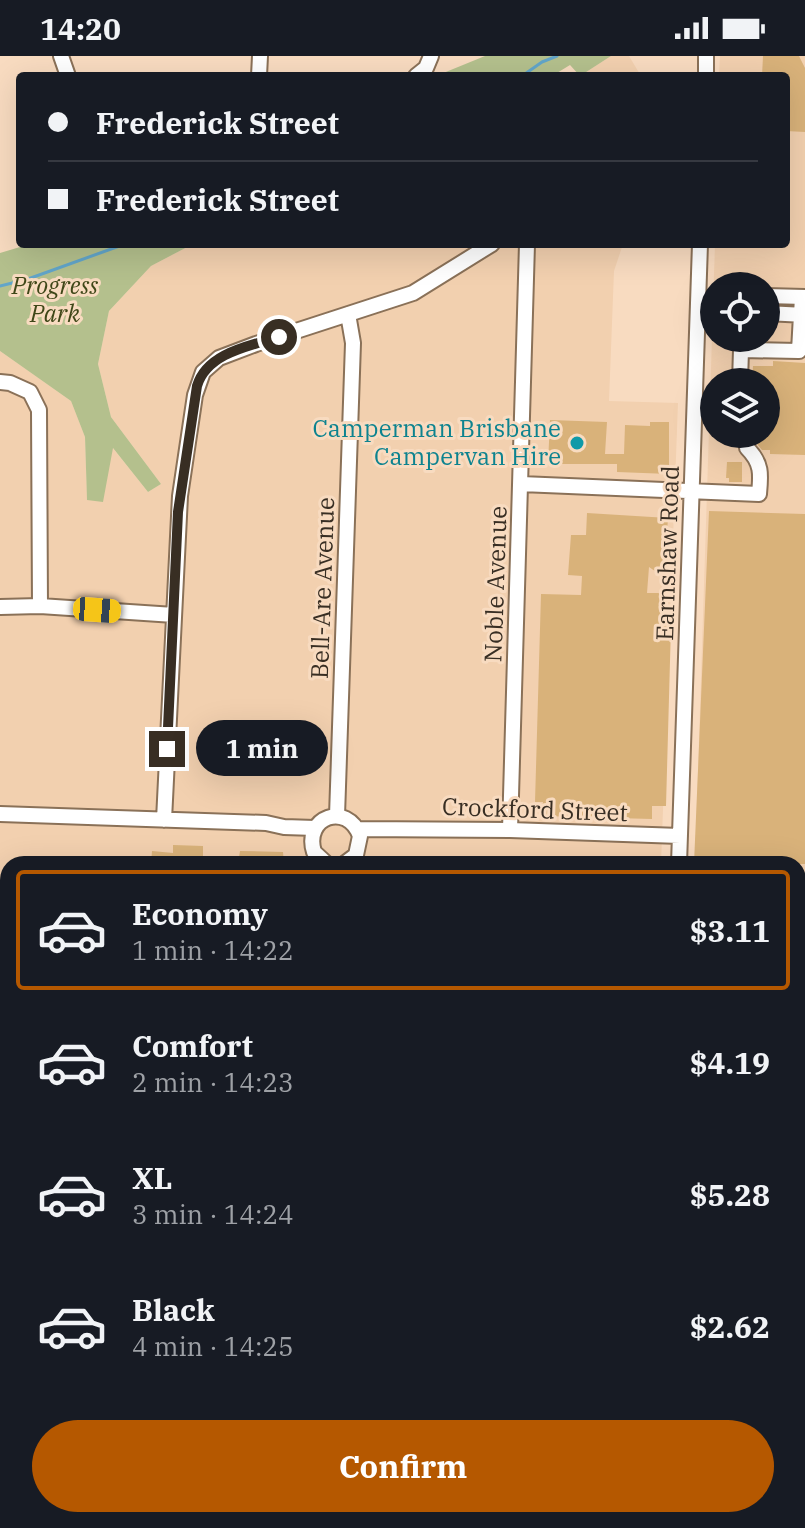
<!DOCTYPE html>
<html lang="en">
<head>
<meta charset="utf-8">
<style>
  :root { --surface:#171b24; --page:#242831; --text:#f1f3f6; --muted:#9ea1a6; --line:#363941; --accent:#b55800 }
  body { margin:0; font-family:"IBM Plex Serif",serif; background:var(--page); color:var(--text); height:100vh; display:flex; flex-direction:column; font-size:30px; white-space:nowrap }
  * { box-sizing:border-box; margin:0 }
  p { font-size:26px; color:var(--muted) }
  .icon { flex:none; width:44px; height:44px; fill:none; stroke:currentColor; stroke-width:2; stroke-linecap:round; stroke-linejoin:round }
  .map { position:relative; flex:1; overflow:hidden }
  .side { position:absolute; left:0px; top:800px; width:806px; height:672px; display:flex; flex-direction:column; background:var(--surface); border-radius:24px 24px 0 0; box-shadow:0 8px 32px #0002 }
  .side>* { flex:none }
  .banner { position:absolute; left:16px; top:16px; width:774px; height:176px; border-radius:8px; box-shadow:0 8px 32px #0002; display:grid; align-content:center; height:176px; padding:0 32px; background:var(--surface) }
  .fabs { position:absolute; left:700px; top:216px; display:grid; gap:16px }
  .fabs a { display:grid; place-items:center; width:80px; height:80px; border-radius:50%; background:var(--surface); box-shadow:0 8px 32px #0002; font-size:40px }
  .end { position:absolute; width:36px; height:36px; margin:-18px; border:10px solid #382e23; background:#fff; box-shadow:0 0 0 4px #fff }
  .from { border-radius:50% }
  .bubble { position:absolute; height:56px; border-radius:28px; background:var(--surface); box-shadow:0 8px 32px #0002; font-size:26px; font-weight:700; line-height:56px; text-align:center }
  .car { position:absolute; width:24px; height:48px; margin:-24px -12px; border-radius:10px; box-shadow:0 0 6px 2px #0007; background:linear-gradient(#f5c518 24%,#345 0 40%,#f5c518 0 76%,#345 0 86%,#f5c518 0) }
  .banner b { display:flex; align-items:center; gap:28px; height:76px; font-size:30px }
  .banner b+b { border-top:2px solid var(--line) }
  .banner i { width:20px; height:20px; background:var(--text) }
  ul { padding:14px 0 0; list-style:none }
  li { display:flex; align-items:center; gap:24px; height:120px; margin:0 16px 12px; padding:0 16px; border:4px solid transparent; border-radius:8px }
  li div { flex:1 }
  li b { display:block; font-size:30px }
  li em { font-style:normal; font-weight:700 }
  li.active { border-color:var(--accent) }
  li>.icon { width:72px; height:72px; stroke-width:1.5 }
  .action { display:flex; gap:16px; margin-top:auto; padding:16px 32px }
  .action a { flex:1; height:92px; border-radius:48px; background:var(--accent); color:#fff; font-size:32px; font-weight:700; line-height:92px; text-align:center }
  .status { display:flex; justify-content:space-between; align-items:center; height:56px; padding:0 40px; background:var(--surface); direction:ltr }
  .status svg { height:22px; fill:currentColor }
  .map>svg:first-child { display:block }
  .built { fill:#f2d0af; fill-rule:evenodd }
  .green { fill:#b4c08d }
  .lines { fill:none; stroke-linecap:round; stroke-linejoin:round }
  .stream { stroke:#62a5c9; stroke-width:3 }
  .building { fill:#d9b27a }
  .minor-tunnel { stroke:#d2b8a1; stroke-width:14; stroke-dasharray:14 7; stroke-linecap:butt }
  .minor-casing { stroke:#8a7158; stroke-width:18 }
  .path { stroke:#9c8874; stroke-width:2; stroke-dasharray:8 4; stroke-linecap:butt }
  .minor { stroke:#fff; stroke-width:14 }
  .route { stroke:#382e23; stroke-width:10 }
  .culture-dot { fill:#0f9aa8; stroke:#f8dbc0; stroke-width:3 }
  .labels { text-anchor:middle; stroke-width:6; stroke-linejoin:round; paint-order:stroke }
  .park-label { font-size:24px; font-style:italic; fill:#3f4718; stroke:#f8dbc0 }
  .culture-label { font-size:24px; fill:#0d838f; stroke:#f8dbc0; text-anchor:end }
  .street-label { font-size:24px; fill:#382e23; stroke:#f8dbc0 }
</style>
</head>
<body>
<div class="status"><b>14:20</b><svg viewBox="0 0 49 12"><path d="M0 12V9h3v3zM5 12V6h3v6zM10 12V3h3v9zM15 12V0h3v12zM26 1h20v11H26zM47 4h2v5h-2z"/></svg></div>
<div class="map">
<svg width="805" height="1472" viewBox="0 0 805 1472">
  <rect width="100%" height="100%" fill="#f8dbc0"/>
  <path class="built" d="M611,0H629L641,20H580Z
    M720,0H805V1472H675V1464H798V808H695L715,188H786V20H719ZM714,230H766V282H714ZM714,326H766V378H714Z
    M193,188H623L614,215L609,345L678,347L661,808H8V1394H0V295L71,345L85,381L87,444L112,391L148,436L161,428L111,361L98,308L109,255L151,210Z"/>
  <path class="green" d="M485,0H611L580,20L570,9L552,20H436Z
    M30,188H193L151,210L109,255L98,308L111,361L161,428L148,436L113,392L103,446L87,444L85,381L71,345L0,295V197Z
    M0,1394H8V1464H641L640,1472H0Z"/>
  <g class="lines">
    <path class="stream" d="M522,20L542,6L557,0
      M0,230L28,223L125,188"/>
  </g>
  <path class="building" d="M763,0H799L805,12V76L786,75V20H762Z
    M773,305L805,307V399L770,398V394H762L757,388L759,378H766V326H752L753,310H773Z
    M550,364L607,366L605,398H624L625,369L650,370V366H669V418L617,416V408H548Z
    M727,406H742V426H729V422H726Z
    M709,455L805,458V808H694Z
    M587,457L668,462L665,506L658,517L649,511L647,537H665L664,569H671L666,750H652V763L542,760L543,746H535L541,538L581,539L582,520L568,519L571,479H586Z
    M173,789L203,790V808H151L152,795L173,797Z
    M240,795L283,796L284,808H238Z"/>
  <g class="lines">
    <path class="minor-tunnel" d="M798,997H805"/>
    <defs>
      <path id="minor" d="M61,0L68,20
        M259,20L260,0
        M416,20L426,12L431,0
        M706,20V0
        M766,240L805,241
        M766,257L805,259
        M0,326L10,327L30,336L39,354L40,550
        M740,326L741,294L799,295L802,241
        M521,428L759,438C761,418 762,407 747,392L748,378
        M0,551L40,550L174,559
        M0,758L266,767L284,771L315,772
        M337,760L353,287L348,258
        M164,764L180,440L195,339L203,316L219,302L256,288L413,237L492,188
        M358,773L510,774L680,780
        M510,774L527,188
        M327,808L314,796C303,761 347,745 360,780L356,799L344,808
        M679,808L700,188
        M798,1172H805
        M652,1472V1464
        M665,1472V1464"/>
    </defs>
    <use href="#minor" class="minor-casing"/>
    <path class="path" d="M283,1472L284,1465"/>
    <use href="#minor" class="minor"/>
  </g>
  <g class="lines">
    <path class="route" d="M167,693L178,456L197,330C207,297 249,290 279,281"/>
  </g>
  <circle class="culture-dot" cx="577" cy="387" r="8"/>
  <g class="labels">
    <g class="park-label">
      <text x="55" y="238">Progress<tspan x="55" dy="28">Park</tspan></text>
    </g>
    <g class="culture-label">
      <text x="561" y="381">Camperman Brisbane<tspan x="561" dy="28">Campervan Hire</tspan></text>
    </g>
    <g class="street-label">
      <text transform="translate(668 497) rotate(-88)" y="8">Earnshaw Road</text>
      <text transform="translate(496 528) rotate(-88)" y="8">Noble Avenue</text>
      <text transform="translate(323 532) rotate(-88)" y="8">Bell-Are Avenue</text>
      <text transform="translate(535 754) rotate(2)" y="8">Crockford Street</text>
    </g>
  </g>
</svg>
<div class="fabs">
<a><svg class="icon" aria-label="locate" viewBox="0 0 24 24"><circle cx="12" cy="12" r="6"/><path d="M12 2v4M12 18v4M2 12h4M18 12h4"/></svg></a>
<a><svg class="icon" aria-label="layers" viewBox="0 0 24 24"><path d="M12 4l9 5-9 5-9-5zM3 14l9 5 9-5"/></svg></a>
</div>
<i class="end from" style="left:279px;top:281px"></i>
<i class="end" style="left:167px;top:693px"></i>
<div class="bubble" style="left:196px;top:664px;width:132px">1 min</div>
<i class="car" style="left:97px;top:554px;rotate:94deg"></i>
<div class="banner">
<b><i class="from"></i>Frederick Street</b>
<b><i></i>Frederick Street</b>
</div>
<section class="side">
<ul>
<li class="active"><svg class="icon" aria-label="car" viewBox="0 0 24 24"><path d="M5 17H2v-5l4-1 3-4h7l3 4 3 1v5h-3M9 17h6M6 11h13"/><circle cx="7" cy="17" r="2"/><circle cx="17" cy="17" r="2"/></svg><div><b>Economy</b><p>1 min · 14:22</p></div><em>$3.11</em></li>
<li><svg class="icon" aria-label="car" viewBox="0 0 24 24"><path d="M5 17H2v-5l4-1 3-4h7l3 4 3 1v5h-3M9 17h6M6 11h13"/><circle cx="7" cy="17" r="2"/><circle cx="17" cy="17" r="2"/></svg><div><b>Comfort</b><p>2 min · 14:23</p></div><em>$4.19</em></li>
<li><svg class="icon" aria-label="car" viewBox="0 0 24 24"><path d="M5 17H2v-5l4-1 3-4h7l3 4 3 1v5h-3M9 17h6M6 11h13"/><circle cx="7" cy="17" r="2"/><circle cx="17" cy="17" r="2"/></svg><div><b>XL</b><p>3 min · 14:24</p></div><em>$5.28</em></li>
<li><svg class="icon" aria-label="car" viewBox="0 0 24 24"><path d="M5 17H2v-5l4-1 3-4h7l3 4 3 1v5h-3M9 17h6M6 11h13"/><circle cx="7" cy="17" r="2"/><circle cx="17" cy="17" r="2"/></svg><div><b>Black</b><p>4 min · 14:25</p></div><em>$2.62</em></li>
</ul>
<div class="action"><a>Confirm</a></div>
</section>
</div>
</body>
</html>
